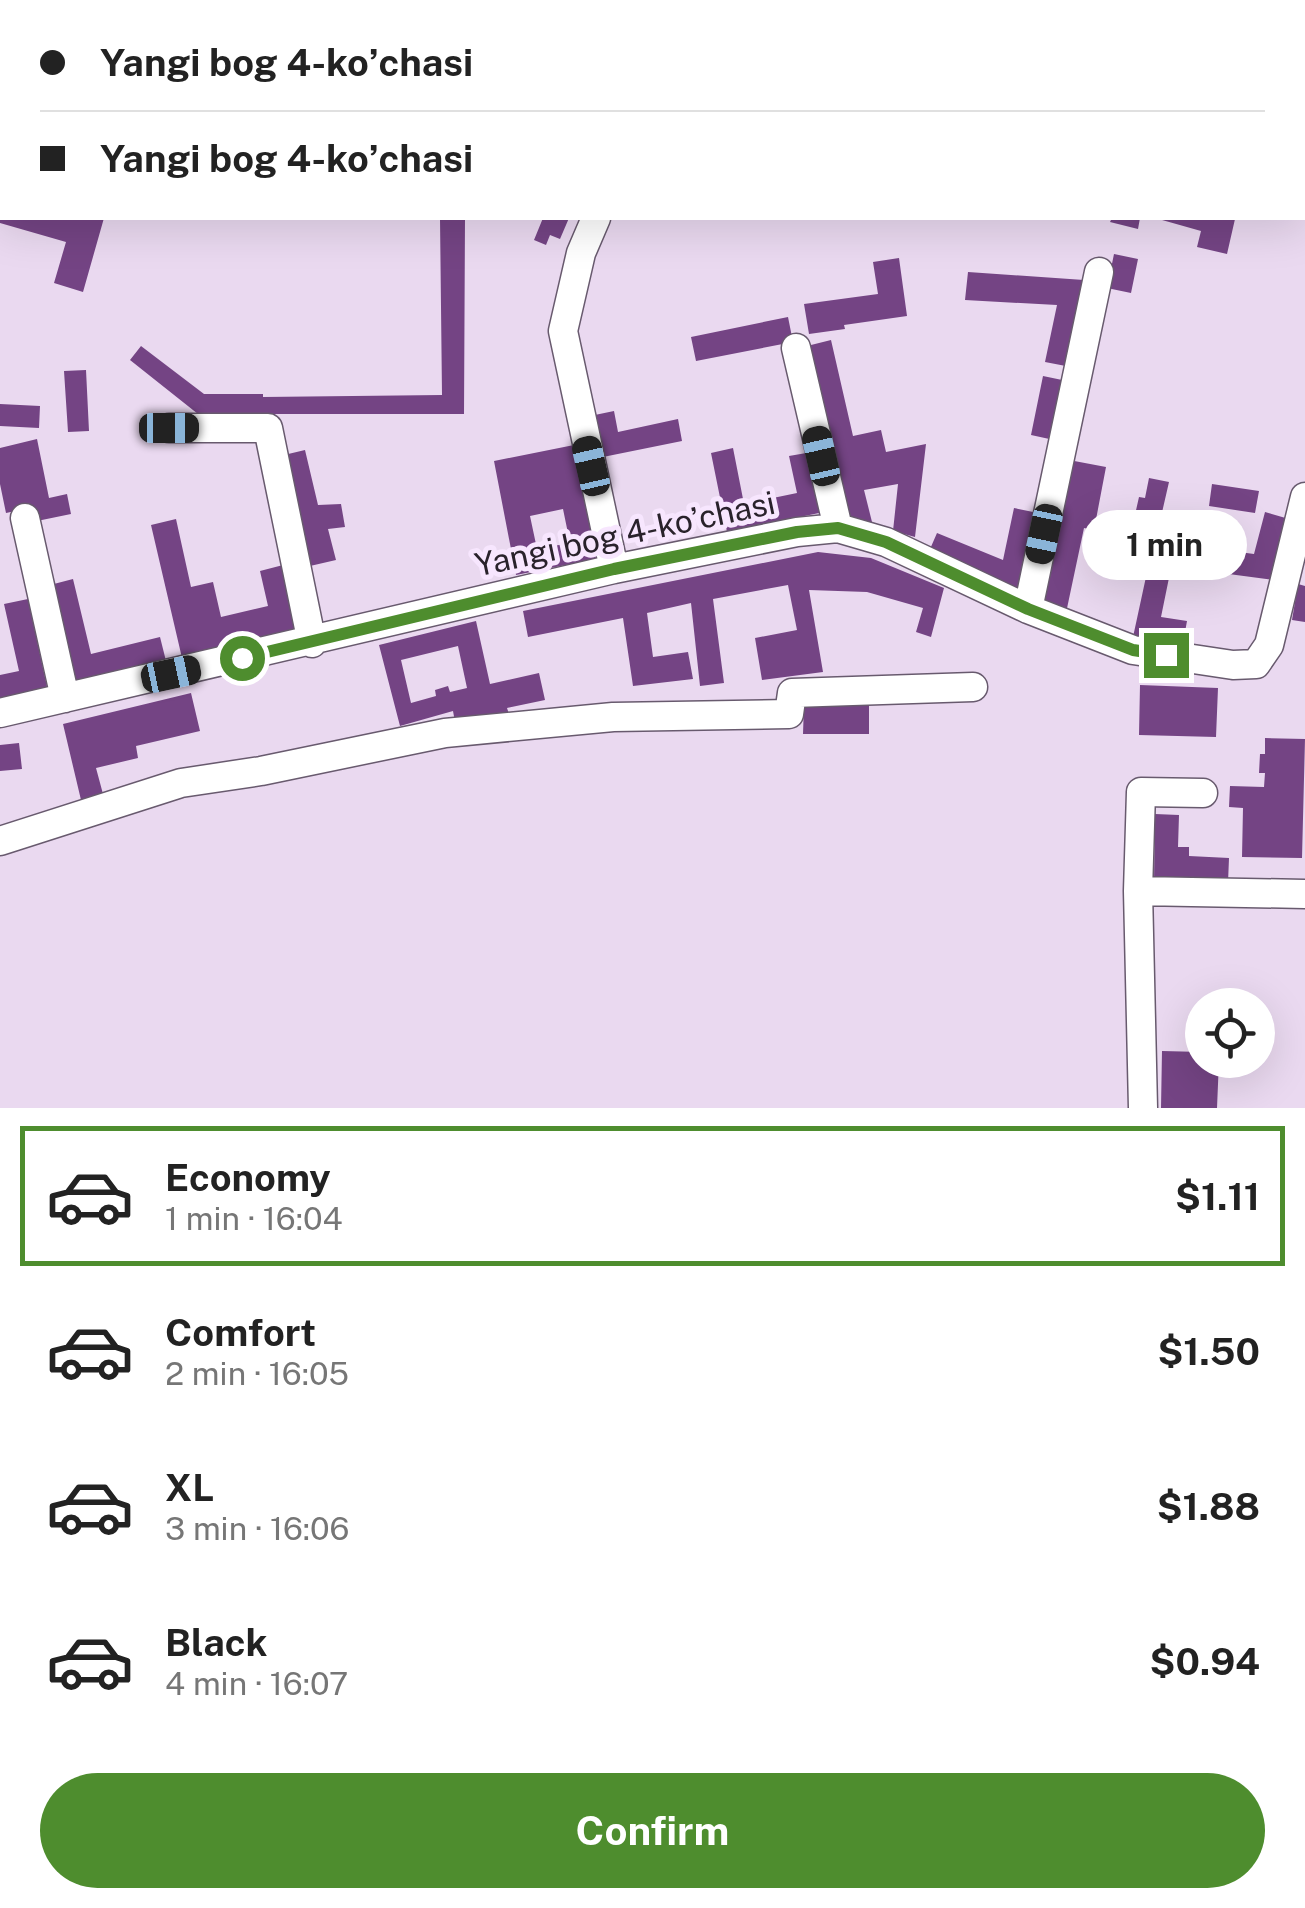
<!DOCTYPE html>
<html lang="en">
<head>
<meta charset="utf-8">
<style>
  :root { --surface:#fff; --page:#f6f6f6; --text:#222; --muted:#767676; --line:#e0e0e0; --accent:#4e8d2e }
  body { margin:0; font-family:"Public Sans",sans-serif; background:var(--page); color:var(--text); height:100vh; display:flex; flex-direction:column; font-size:38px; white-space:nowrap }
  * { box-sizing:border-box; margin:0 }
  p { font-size:32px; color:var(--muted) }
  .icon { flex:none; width:55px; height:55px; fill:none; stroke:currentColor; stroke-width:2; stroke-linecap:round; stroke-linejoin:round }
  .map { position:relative; height:1108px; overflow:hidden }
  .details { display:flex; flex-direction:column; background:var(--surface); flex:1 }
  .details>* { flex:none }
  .guide { position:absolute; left:0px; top:0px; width:1305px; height:220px; box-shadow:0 10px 40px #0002; display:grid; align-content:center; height:220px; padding:0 40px; background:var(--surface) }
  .fabs { position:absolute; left:1185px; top:988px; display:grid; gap:20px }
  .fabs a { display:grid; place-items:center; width:90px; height:90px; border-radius:50%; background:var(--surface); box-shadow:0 10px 40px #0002; font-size:50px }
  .end { position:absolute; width:45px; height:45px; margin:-22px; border:12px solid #4e8d2e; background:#fff; box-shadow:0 0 0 5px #fff }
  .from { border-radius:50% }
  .bubble { position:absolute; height:70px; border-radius:35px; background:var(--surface); box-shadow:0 10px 40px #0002; font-size:32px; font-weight:700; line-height:70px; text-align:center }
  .car { position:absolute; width:30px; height:60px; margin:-30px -15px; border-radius:12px; box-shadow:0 0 8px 2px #0007; background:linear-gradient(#222 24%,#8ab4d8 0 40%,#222 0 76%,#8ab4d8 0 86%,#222 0) }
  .guide b { display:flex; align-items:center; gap:35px; height:95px; font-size:38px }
  .guide b+b { border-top:2px solid var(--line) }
  .guide i { width:25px; height:25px; background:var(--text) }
  ul { padding:18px 0 0; list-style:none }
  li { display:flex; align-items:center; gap:30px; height:140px; margin:0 20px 15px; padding:0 20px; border:5px solid transparent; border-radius:0px }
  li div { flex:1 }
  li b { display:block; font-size:38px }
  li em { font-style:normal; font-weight:700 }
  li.active { border-color:var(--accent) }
  li>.icon { width:90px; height:90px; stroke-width:1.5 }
  .action { display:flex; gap:20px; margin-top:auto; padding:20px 40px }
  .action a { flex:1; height:115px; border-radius:60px; background:var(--accent); color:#fff; font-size:40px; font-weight:700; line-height:115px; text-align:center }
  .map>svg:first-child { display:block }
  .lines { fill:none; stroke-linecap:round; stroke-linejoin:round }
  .canal { stroke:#a473b6; stroke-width:25 }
  .building { fill:#744484; fill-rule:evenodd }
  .minor-casing { stroke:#685a6e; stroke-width:31 }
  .minor { stroke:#fff; stroke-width:28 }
  .route { stroke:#4e8d2e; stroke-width:12 }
  .labels { text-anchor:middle; stroke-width:10; stroke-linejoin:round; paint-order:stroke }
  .street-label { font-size:32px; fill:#29222b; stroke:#f7e6fe }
</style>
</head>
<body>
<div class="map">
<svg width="1305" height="1108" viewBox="0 0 1305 1108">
  <rect width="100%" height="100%" fill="#ead9f0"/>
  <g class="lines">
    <path class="canal" d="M813,0L815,2
      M1302,191H1305"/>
  </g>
  <path class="building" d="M0,218H104L83,292L54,283L66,242L0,223Z
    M440,218H465L464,414H198L130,360L141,346L204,394H263V397L442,395Z
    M543,218H569L560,239L550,235L546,245L534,240Z
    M1112,218H1140L1138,229L1110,222Z
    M1155,218L1235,219L1227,254L1197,247L1201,231Z
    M1114,254L1138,259L1131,293L1107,288Z
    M899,258L907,316L844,325L845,329L809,334L804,304L878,294L873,262Z
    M968,272L1084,280L1071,367L1045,362L1057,305L965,300Z
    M788,317L793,342L696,361L691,337Z
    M831,340L853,436L881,430L886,452L926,444L915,537L893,531L898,484L864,490L873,526L847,520L807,346Z
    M86,370L89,431L68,432L64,371Z
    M1043,376L1067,381L1054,440L1031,435Z
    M0,404L40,406L39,428L0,426Z
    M614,411L618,432L678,419L682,441L598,458L590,416Z
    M37,439L49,498L67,494L71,514L37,521L34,507L6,513L0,484V448Z
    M574,445L596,559L516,575L494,461ZM563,509L570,543L537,549L530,516Z
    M733,448L744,504L797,493L789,456L812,452L824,512L727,532L711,453Z
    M305,450L318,505L341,504L345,527L328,529L336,560L310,566L284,455Z
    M1069,460L1106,467L1094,530L1084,528L1066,613L1040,602Z
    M1149,478L1169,482L1155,543L1136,539L1138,529L1132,528L1139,497L1145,498Z
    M1212,484L1259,491L1255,513L1209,506Z
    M1014,508L1038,513L1020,593L927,556L937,533L1003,560Z
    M1265,512L1289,519L1273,580L1206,571L1209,548L1254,554Z
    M176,519L191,587L213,582L221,617L268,606L260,571L287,564L302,629L182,658L151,525Z
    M818,552L871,558L944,588L931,637L916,632L923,608L867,592L809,590L823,672L762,680L755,638L797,630L788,585L713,599L724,683L700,686L691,603L647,613L653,657L688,652L693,679L633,686L623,618L528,637L523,611Z
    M1149,563L1171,568L1161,617L1187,621L1183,643L1133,637Z
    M73,579L91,654L160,637L166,661L73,683L50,585Z
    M1298,584L1305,586V622L1292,620Z
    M28,599L48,691L0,702V675L19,671L4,604Z
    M476,621L490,684L539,673L545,700L507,708L509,714L455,722L453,711L400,726L379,645ZM458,646L467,688L450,692L448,686L435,690L436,696L411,703L401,660Z
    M1140,685L1218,688L1216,737L1139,735Z
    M191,693L200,731L136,746L138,758L96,768L103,794L81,800L63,724Z
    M804,704L869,705V734H803Z
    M1265,738L1305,739L1302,858L1242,857L1243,808L1229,807L1230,786L1264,787L1265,773H1259L1260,754H1265Z
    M19,743L22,769L0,771V745Z
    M1155,814L1179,815L1178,847H1189V856L1229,858L1228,883L1154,881Z
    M1162,1051L1202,1052V1060H1219L1217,1108H1161Z"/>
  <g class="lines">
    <defs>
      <path id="minor" d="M740,0L743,2
        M987,0L994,2
        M620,2L623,0
        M702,2L704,0
        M1067,2L1068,0
        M0,97L2,98
        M1302,104L1305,105
        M596,218L581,253L563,331L614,569
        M796,348L838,528
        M169,428H268L312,643
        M25,518L65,698
        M1028,609L1099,272
        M0,713L614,569L797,532L838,528L886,542L1028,609L1133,650L1233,665L1256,664L1269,645L1305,497
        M0,841L181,783L261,771L445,733L613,717L789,714L792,693L973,687
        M1138,891L1141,792L1203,793
        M1143,1108L1138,891L1305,894"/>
    </defs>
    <use href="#minor" class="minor-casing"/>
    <use href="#minor" class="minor"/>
  </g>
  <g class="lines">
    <path class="route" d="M242,658L614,569L797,532L838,528L886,542L1028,609L1133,650L1166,655"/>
  </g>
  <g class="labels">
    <g class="street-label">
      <text transform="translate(625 534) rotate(-12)" y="11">Yangi bog 4-koʼchasi</text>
    </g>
  </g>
</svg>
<div class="fabs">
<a><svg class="icon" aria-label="locate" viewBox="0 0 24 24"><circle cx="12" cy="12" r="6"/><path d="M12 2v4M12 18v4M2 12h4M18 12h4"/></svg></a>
</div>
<i class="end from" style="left:242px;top:658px"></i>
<i class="end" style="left:1166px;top:655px"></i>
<div class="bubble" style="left:1082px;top:510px;width:165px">1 min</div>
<i class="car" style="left:169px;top:428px;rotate:90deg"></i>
<i class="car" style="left:821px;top:456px;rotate:347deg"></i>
<i class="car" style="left:591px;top:466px;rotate:347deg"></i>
<i class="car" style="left:1044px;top:534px;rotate:192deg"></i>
<i class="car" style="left:171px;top:674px;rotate:78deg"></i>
<div class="guide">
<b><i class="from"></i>Yangi bog 4-koʼchasi</b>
<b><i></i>Yangi bog 4-koʼchasi</b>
</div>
</div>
<section class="details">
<ul>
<li class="active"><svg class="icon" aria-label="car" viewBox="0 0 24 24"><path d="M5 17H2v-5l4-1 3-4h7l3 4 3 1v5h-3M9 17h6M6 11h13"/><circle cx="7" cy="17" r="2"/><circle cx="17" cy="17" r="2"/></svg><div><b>Economy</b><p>1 min · 16:04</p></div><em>$1.11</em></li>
<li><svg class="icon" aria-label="car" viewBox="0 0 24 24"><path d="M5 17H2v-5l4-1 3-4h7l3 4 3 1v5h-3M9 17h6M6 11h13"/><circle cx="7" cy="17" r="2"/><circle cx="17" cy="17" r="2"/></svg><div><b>Comfort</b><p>2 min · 16:05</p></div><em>$1.50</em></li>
<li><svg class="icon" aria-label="car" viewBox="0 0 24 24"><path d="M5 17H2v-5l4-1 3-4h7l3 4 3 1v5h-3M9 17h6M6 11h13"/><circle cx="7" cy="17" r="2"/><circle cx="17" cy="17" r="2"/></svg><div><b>XL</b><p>3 min · 16:06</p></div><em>$1.88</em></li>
<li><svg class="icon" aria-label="car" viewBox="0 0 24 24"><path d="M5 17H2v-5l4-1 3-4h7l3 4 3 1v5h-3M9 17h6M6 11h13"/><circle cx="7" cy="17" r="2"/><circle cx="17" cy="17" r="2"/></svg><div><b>Black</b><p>4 min · 16:07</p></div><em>$0.94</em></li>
</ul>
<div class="action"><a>Confirm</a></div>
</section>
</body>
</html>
